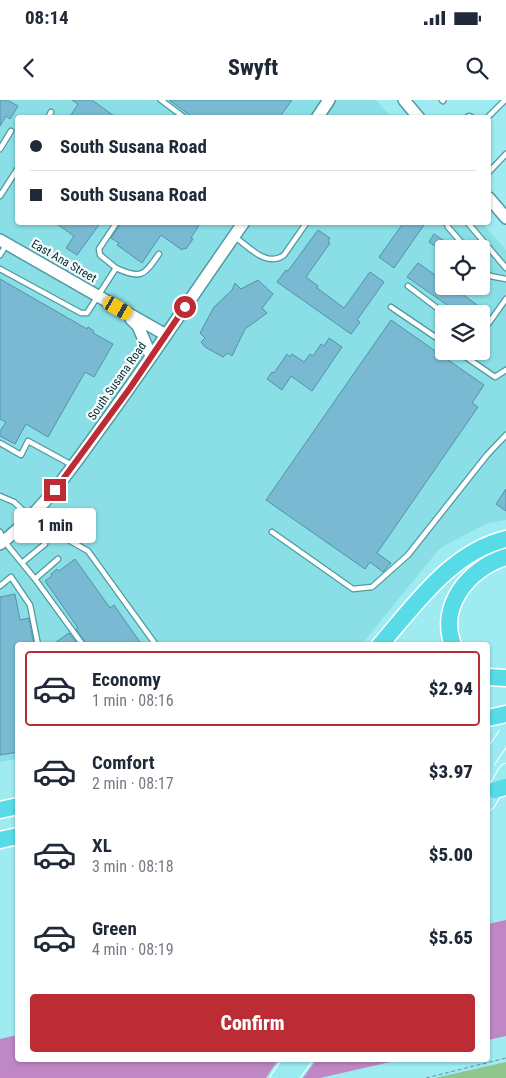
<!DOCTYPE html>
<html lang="en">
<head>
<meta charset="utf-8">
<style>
  :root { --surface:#fff; --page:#f6f6f7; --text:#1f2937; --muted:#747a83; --line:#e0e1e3; --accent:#bc2c34 }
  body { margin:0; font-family:"Roboto Condensed",sans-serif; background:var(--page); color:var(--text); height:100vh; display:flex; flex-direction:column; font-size:19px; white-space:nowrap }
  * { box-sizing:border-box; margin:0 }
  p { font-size:16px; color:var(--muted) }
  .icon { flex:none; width:28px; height:28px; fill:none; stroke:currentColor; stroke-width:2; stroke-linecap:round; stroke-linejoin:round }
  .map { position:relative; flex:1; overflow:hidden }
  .sheet { position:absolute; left:15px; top:542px; width:475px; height:420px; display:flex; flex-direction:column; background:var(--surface); border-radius:5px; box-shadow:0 1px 4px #0004 }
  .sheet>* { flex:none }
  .hud { position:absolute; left:15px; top:15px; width:476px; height:110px; border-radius:5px; box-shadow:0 1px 4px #0004; display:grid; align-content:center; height:110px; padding:0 15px; background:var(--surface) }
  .tools { position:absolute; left:435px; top:140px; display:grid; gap:10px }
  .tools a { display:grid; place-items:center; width:55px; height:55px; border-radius:5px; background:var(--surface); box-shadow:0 1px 4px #0004; font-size:25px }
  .end { position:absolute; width:22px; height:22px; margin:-11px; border:6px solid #bc2c34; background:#fff; box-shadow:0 0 0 2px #fff }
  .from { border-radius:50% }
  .bubble { position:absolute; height:35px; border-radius:5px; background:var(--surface); box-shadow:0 1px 4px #0004; font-size:16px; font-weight:800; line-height:35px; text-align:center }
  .car { position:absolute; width:15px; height:30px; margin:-15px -8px; border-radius:6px; box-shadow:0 0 4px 1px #0007; background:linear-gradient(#f5c518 24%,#345 0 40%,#f5c518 0 76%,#345 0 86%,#f5c518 0) }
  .hud b { display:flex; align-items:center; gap:18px; height:48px; font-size:19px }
  .hud b+b { border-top:1px solid var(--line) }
  .hud i { width:12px; height:12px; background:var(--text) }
  ul { padding:9px 0 0; list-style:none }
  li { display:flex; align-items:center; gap:15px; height:75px; margin:0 10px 8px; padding:0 5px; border:2px solid transparent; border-radius:5px }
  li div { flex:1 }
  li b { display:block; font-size:19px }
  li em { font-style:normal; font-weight:800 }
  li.on { border-color:var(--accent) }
  li>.icon { width:45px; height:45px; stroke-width:1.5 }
  .button { display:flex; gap:10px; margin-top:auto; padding:10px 15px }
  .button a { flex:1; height:58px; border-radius:5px; background:var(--accent); color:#fff; font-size:20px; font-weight:800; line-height:58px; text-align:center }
  .status { display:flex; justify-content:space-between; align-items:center; height:35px; padding:0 25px; background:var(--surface); direction:ltr }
  .status svg { height:14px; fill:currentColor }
  header { display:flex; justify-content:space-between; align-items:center; height:65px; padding:0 15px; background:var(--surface); font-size:22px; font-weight:800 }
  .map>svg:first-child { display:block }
  .built { fill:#8adee6; fill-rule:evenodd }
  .green { fill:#91c58e }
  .water { fill:#bf87c5 }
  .pier { fill:#9febf2 }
  .building { fill:#79bad2; stroke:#5293aa }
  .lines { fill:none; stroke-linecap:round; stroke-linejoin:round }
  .service-casing { stroke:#4f9aa1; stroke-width:7 }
  .tertiary-casing { stroke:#4f9aa1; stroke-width:14 }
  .primary-casing { stroke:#fff; stroke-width:16 }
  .motorway-casing { stroke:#fff; stroke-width:19 }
  .path { stroke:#5b9399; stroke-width:1; stroke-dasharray:4 2.5; stroke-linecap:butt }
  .service { stroke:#fff; stroke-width:4.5 }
  .tertiary { stroke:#fff; stroke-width:11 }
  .primary { stroke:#9aeaf1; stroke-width:14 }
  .motorway { stroke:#57dce7; stroke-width:16 }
  .primary-bridge-casing { stroke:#fff; stroke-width:16; stroke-linecap:butt }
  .primary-bridge { stroke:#9aeaf1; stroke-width:14 }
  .route { stroke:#bc2c34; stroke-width:6 }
  .labels { text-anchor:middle; stroke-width:4.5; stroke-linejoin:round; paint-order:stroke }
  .street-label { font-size:12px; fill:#06272a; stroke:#f7feff }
</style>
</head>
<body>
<div class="status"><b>08:14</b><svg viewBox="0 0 49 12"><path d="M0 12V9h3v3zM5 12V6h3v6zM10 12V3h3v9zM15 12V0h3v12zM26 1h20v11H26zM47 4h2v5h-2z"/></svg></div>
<header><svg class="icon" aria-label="back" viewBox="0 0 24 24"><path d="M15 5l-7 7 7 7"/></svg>Swyft<svg class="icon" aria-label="search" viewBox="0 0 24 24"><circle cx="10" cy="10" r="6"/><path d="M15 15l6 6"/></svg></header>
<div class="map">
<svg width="506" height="978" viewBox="0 0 506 978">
  <rect width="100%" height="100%" fill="#9febf2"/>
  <path class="built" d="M0,0H376L391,17L18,18V122L482,123L506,150V420L488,423L440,448L361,545H18L17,659L0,662ZM444,149H481V186H444ZM444,214H481V251H444Z"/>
  <path class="green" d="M506,962V978H435Z"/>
  <path class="water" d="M506,820V936L488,940V824Z
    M17,935L18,960H399L320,978H0V939Z"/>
  <path class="pier" d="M278,960H316L303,978H266Z"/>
  <path class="building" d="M0,0H7L18,6L10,19L6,16L0,26Z
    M72,0H92L117,18H69L78,4Z
    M169,0H292L279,18H194Z
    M54,122H101L77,155L66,148L74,136Z
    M122,122H201L191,138L193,139L186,149L184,148L182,150L161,135L142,163L117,145L119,143L111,138Z
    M404,122H426L394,168L379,157Z
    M318,130L330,138L328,142L330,143L306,177L318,186L317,188L344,208L370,172L384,182L357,220L360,222L351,234L277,182L286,170L288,171Z
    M434,134L449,144L446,149H444V152L429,142Z
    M418,163L444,181V186H451L480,207L475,214H460L407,177Z
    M0,179L87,229L88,227L94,231L93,233L113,244L94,277L85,272L48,337L26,324L15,344L0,336V331L6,322L0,319Z
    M258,180L273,194L262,208L267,213L245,229L232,256L228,253L223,257L205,247L201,242L205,238L200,233L214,207L232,190L235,183L241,189Z
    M391,220L484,285L472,303L478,307L377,453L391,463L383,472L370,462L365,469L266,400Z
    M329,238L342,247L312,291L291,276L282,290L267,279L272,272L274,273L287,254L290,257L292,254L304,262L310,254L313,256L321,244L324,246Z
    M506,389V411L496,404Z
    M75,459L110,508L114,505L142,545H87L76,529L78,528L45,481L52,476L51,474L57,469L59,471Z
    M15,494L20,520L29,518L34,545H18V652L0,655V497Z
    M69,533L78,545H52Z"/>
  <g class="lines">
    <defs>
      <path id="service" d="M161,0L185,18
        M442,0L443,1
        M48,18L51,12
        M466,18L469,16L473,18
        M487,18L505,0
        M0,49L11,31
        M489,72L506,54
        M0,96L18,68
        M446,122L448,127L467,149
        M467,122L506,168
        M235,137C249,147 267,168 284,155L307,122
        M0,155L6,145
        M481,166L490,176L506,179
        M116,168L100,155L99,149L117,122
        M0,169L81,213H87L116,168C142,180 144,175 159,154
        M408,186L445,214
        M391,207L444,243
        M481,234L506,199
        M457,251L495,277L506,270
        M0,343L21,355L28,341L72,365
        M0,396L14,402L30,417
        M37,412L58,434L88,451L156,545
        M0,432L4,441L35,479L83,545
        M272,432L353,489L372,487L408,455L487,355L506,335
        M22,463L45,444
        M35,479L58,459
        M0,486L11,477L30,505L38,545"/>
      <path id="tertiary" d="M404,0L419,18
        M317,18L329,0
        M489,98L506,118
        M0,140L166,235
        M131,219L138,226L151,256
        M0,444C42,412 71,369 102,326C151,259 196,190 244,122"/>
      <path id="primary" d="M488,703L506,671
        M278,978L291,960
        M291,978L304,960"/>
      <path id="motorway" d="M380,545C415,505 451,452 506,439
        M453,545C438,506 469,468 506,457
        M488,577L506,578
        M488,618L506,614
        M495,690L506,687
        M0,710L18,706
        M0,740L18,736"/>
    </defs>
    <use href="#service" class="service-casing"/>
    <use href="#tertiary" class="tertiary-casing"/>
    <use href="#primary" class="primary-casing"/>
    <use href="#motorway" class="motorway-casing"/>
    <path class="path" d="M426,978L506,958"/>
    <use href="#service" class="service"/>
    <use href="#tertiary" class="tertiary"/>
    <use href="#primary" class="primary"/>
    <use href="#motorway" class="motorway"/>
    <defs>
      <path id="primary-bridge" d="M488,661L506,634"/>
    </defs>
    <use href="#primary-bridge" class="primary-bridge-casing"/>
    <use href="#primary-bridge" class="primary-bridge"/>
  </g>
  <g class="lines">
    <path class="route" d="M55,390L130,288L185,207"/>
  </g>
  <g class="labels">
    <g class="street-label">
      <text transform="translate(64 161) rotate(30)" y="4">East Ana Street</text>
      <text transform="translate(117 281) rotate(-55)" y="4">South Susana Road</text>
    </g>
  </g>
</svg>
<div class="tools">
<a><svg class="icon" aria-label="locate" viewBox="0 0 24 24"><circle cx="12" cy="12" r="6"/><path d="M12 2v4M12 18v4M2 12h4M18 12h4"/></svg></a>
<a><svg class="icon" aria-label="layers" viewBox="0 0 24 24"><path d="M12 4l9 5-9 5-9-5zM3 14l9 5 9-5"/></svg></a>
</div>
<i class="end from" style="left:185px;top:207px"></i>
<i class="end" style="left:55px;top:390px"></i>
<div class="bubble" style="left:14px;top:408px;width:82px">1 min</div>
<i class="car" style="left:118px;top:208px;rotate:120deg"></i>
<div class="hud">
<b><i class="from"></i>South Susana Road</b>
<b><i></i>South Susana Road</b>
</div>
<section class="sheet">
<ul>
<li class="on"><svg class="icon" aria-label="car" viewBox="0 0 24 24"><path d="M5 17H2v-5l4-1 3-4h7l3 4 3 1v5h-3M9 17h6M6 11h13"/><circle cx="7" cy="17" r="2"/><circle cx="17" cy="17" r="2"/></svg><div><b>Economy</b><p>1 min · 08:16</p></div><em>$2.94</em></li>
<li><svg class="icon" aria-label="car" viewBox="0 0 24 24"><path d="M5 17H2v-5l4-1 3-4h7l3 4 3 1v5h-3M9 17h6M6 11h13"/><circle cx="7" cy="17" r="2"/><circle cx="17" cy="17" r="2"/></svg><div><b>Comfort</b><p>2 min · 08:17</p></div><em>$3.97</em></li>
<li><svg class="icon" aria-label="car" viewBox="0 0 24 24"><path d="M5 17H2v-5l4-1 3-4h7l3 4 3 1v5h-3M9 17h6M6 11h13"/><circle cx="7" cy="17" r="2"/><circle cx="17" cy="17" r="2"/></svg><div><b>XL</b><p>3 min · 08:18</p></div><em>$5.00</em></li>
<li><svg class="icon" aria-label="car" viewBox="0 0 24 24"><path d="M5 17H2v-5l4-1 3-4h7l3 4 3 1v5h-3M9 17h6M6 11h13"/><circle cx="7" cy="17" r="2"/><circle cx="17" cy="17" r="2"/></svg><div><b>Green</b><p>4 min · 08:19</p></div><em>$5.65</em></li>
</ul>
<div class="button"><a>Confirm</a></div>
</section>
</div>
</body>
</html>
